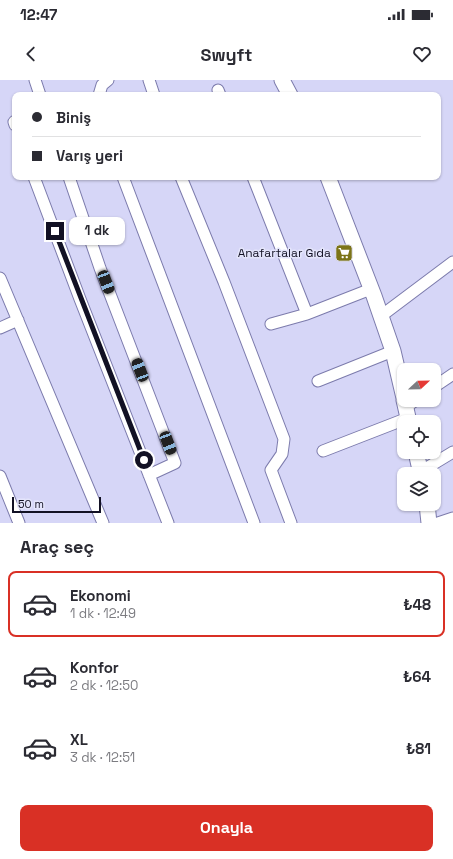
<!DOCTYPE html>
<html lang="tr">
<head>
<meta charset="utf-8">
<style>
  :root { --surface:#fff; --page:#f2f2f3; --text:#2b2b33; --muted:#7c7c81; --line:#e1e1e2; --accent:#d93025 }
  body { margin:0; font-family:"Space Grotesk",sans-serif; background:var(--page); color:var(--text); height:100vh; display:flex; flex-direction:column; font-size:15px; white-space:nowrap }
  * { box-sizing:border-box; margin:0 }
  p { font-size:13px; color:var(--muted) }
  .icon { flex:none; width:22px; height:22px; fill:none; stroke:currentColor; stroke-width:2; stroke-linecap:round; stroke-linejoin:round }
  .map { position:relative; height:443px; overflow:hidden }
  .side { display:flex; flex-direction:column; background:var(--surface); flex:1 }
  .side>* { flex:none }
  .top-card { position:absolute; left:12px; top:12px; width:429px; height:88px; border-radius:8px; box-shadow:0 1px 3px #0004; display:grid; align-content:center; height:88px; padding:0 20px; background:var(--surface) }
  .needle { width:26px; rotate:68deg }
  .controls { position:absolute; left:397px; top:283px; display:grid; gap:8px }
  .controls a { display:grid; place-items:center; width:44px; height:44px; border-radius:8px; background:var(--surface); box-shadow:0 1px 3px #0004; font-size:20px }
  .scale { position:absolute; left:12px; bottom:10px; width:89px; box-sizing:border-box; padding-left:4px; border:2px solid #121124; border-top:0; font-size:11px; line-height:14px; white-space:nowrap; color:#121124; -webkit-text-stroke:3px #e4e5fb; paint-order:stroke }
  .end { position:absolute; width:18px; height:18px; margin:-9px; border:5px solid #121124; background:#fff; box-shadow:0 0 0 2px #fff }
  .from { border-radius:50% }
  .bubble { position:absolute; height:28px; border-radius:8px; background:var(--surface); box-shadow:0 1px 3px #0004; font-size:13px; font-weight:700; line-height:28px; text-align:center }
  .car { position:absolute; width:12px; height:24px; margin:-12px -6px; border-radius:5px; box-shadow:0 0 3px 1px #0007; background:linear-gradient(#222 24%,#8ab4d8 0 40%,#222 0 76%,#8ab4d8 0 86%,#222 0) }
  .top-card b { display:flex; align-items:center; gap:14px; height:38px; font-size:15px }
  .top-card b+b { border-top:1px solid var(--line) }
  .top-card i { width:10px; height:10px; background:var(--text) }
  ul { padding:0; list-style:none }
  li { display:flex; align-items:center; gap:12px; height:66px; margin:0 8px 6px; padding:0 12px; border:2px solid transparent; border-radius:8px }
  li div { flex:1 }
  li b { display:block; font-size:15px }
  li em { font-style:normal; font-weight:700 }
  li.selected { border-color:var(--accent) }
  li>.icon { width:36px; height:36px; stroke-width:1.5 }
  h2 { padding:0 20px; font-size:18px; line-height:48px }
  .action { display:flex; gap:8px; margin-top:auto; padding:8px 20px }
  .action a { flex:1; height:46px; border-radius:8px; background:var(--accent); color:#fff; font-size:16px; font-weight:700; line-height:46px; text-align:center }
  .status { display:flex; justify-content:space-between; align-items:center; height:28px; padding:0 20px; background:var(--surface); direction:ltr }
  .status svg { height:11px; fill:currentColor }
  header { display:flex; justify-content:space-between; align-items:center; height:52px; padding:0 20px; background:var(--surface); font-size:18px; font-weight:700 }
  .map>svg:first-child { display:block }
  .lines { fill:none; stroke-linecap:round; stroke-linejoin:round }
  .minor-casing { stroke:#7c7bac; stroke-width:13 }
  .secondary-casing { stroke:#7c7bac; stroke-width:17 }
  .minor { stroke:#fff; stroke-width:11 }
  .secondary { stroke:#fff; stroke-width:15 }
  .route { stroke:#121124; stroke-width:5 }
  .labels { text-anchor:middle; stroke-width:3; stroke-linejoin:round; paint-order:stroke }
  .poi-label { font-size:12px; fill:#121124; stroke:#e4e5fb; text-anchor:end }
</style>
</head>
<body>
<div class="status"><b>12:47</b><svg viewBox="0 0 49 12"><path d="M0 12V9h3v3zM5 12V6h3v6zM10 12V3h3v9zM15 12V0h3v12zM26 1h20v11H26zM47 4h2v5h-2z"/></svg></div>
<header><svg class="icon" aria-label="back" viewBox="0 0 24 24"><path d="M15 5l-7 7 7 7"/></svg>Swyft<svg class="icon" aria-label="heart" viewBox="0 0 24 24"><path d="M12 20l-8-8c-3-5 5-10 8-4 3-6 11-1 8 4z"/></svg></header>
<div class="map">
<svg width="453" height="443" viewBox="0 0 453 443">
  <rect width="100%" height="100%" fill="#d6d6f7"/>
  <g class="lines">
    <defs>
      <path id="minor" d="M35,0L40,15
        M149,0L154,15
        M218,10L220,15
        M99,15L102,5L108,0
        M15,41L14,42L15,45
        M34,97L80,219L168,443
        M69,97L100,188L175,383L149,395
        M123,97L254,443
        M181,97L224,202L284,359L282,374L271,390L291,443
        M253,97L307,234
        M0,198L103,443
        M381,236L453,182
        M271,244L307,234L371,209
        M0,248L18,240
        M318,301L393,271
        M434,307L453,294
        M406,327L416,320
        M323,371L408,338
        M420,392L453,372
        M0,396L19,443
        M438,443L453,438"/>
      <path id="secondary" d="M282,0L290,15
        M328,97L374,216L393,271L404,318
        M404,320L409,342
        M416,372L421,394
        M427,424L429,443"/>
    </defs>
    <use href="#minor" class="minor-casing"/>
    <use href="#secondary" class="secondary-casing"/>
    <use href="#minor" class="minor"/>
    <use href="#secondary" class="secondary"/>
  </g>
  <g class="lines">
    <path class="route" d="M55,151L144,380"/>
  </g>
  <defs>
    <symbol id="supermarket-square" viewBox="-11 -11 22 22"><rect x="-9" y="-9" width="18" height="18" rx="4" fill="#7c7418" stroke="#e4e5fb"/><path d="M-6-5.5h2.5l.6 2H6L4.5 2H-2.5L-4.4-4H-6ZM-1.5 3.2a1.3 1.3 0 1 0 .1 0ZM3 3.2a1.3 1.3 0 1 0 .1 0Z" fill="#fff"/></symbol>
  </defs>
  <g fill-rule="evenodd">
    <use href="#supermarket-square" x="334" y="163" width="20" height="20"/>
  </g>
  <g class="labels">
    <g class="poi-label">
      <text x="331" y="177">Anafartalar Gıda</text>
    </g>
  </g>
</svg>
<div class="controls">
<a><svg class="needle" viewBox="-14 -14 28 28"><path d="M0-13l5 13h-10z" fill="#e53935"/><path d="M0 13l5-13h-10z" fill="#7c7c81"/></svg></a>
<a><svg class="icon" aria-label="locate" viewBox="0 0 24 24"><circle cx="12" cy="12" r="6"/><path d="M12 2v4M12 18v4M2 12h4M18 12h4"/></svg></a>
<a><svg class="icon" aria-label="layers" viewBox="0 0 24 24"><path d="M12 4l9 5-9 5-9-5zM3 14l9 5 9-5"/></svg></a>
</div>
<div class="scale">50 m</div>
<i class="end from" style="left:144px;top:380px"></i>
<i class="end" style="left:55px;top:151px"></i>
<div class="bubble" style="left:69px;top:137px;width:56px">1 dk</div>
<i class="car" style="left:106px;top:202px;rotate:159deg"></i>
<i class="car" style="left:140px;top:290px;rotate:339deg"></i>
<i class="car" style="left:168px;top:363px;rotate:159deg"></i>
<div class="top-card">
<b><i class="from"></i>Biniş</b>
<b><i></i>Varış yeri</b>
</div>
</div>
<section class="side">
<h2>Araç seç</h2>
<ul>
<li class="selected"><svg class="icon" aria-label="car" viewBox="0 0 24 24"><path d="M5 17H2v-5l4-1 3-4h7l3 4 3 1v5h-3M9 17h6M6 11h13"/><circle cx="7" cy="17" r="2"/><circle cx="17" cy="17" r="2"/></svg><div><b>Ekonomi</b><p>1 dk · 12:49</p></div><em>₺48</em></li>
<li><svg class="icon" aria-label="car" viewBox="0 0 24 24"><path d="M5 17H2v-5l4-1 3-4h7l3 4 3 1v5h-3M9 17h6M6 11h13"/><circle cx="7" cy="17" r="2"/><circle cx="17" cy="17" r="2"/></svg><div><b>Konfor</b><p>2 dk · 12:50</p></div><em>₺64</em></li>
<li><svg class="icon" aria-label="car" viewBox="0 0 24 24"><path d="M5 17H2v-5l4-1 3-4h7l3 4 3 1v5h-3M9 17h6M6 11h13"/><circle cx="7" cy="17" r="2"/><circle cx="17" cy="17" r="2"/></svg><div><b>XL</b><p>3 dk · 12:51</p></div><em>₺81</em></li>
</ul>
<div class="action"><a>Onayla</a></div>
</section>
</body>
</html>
